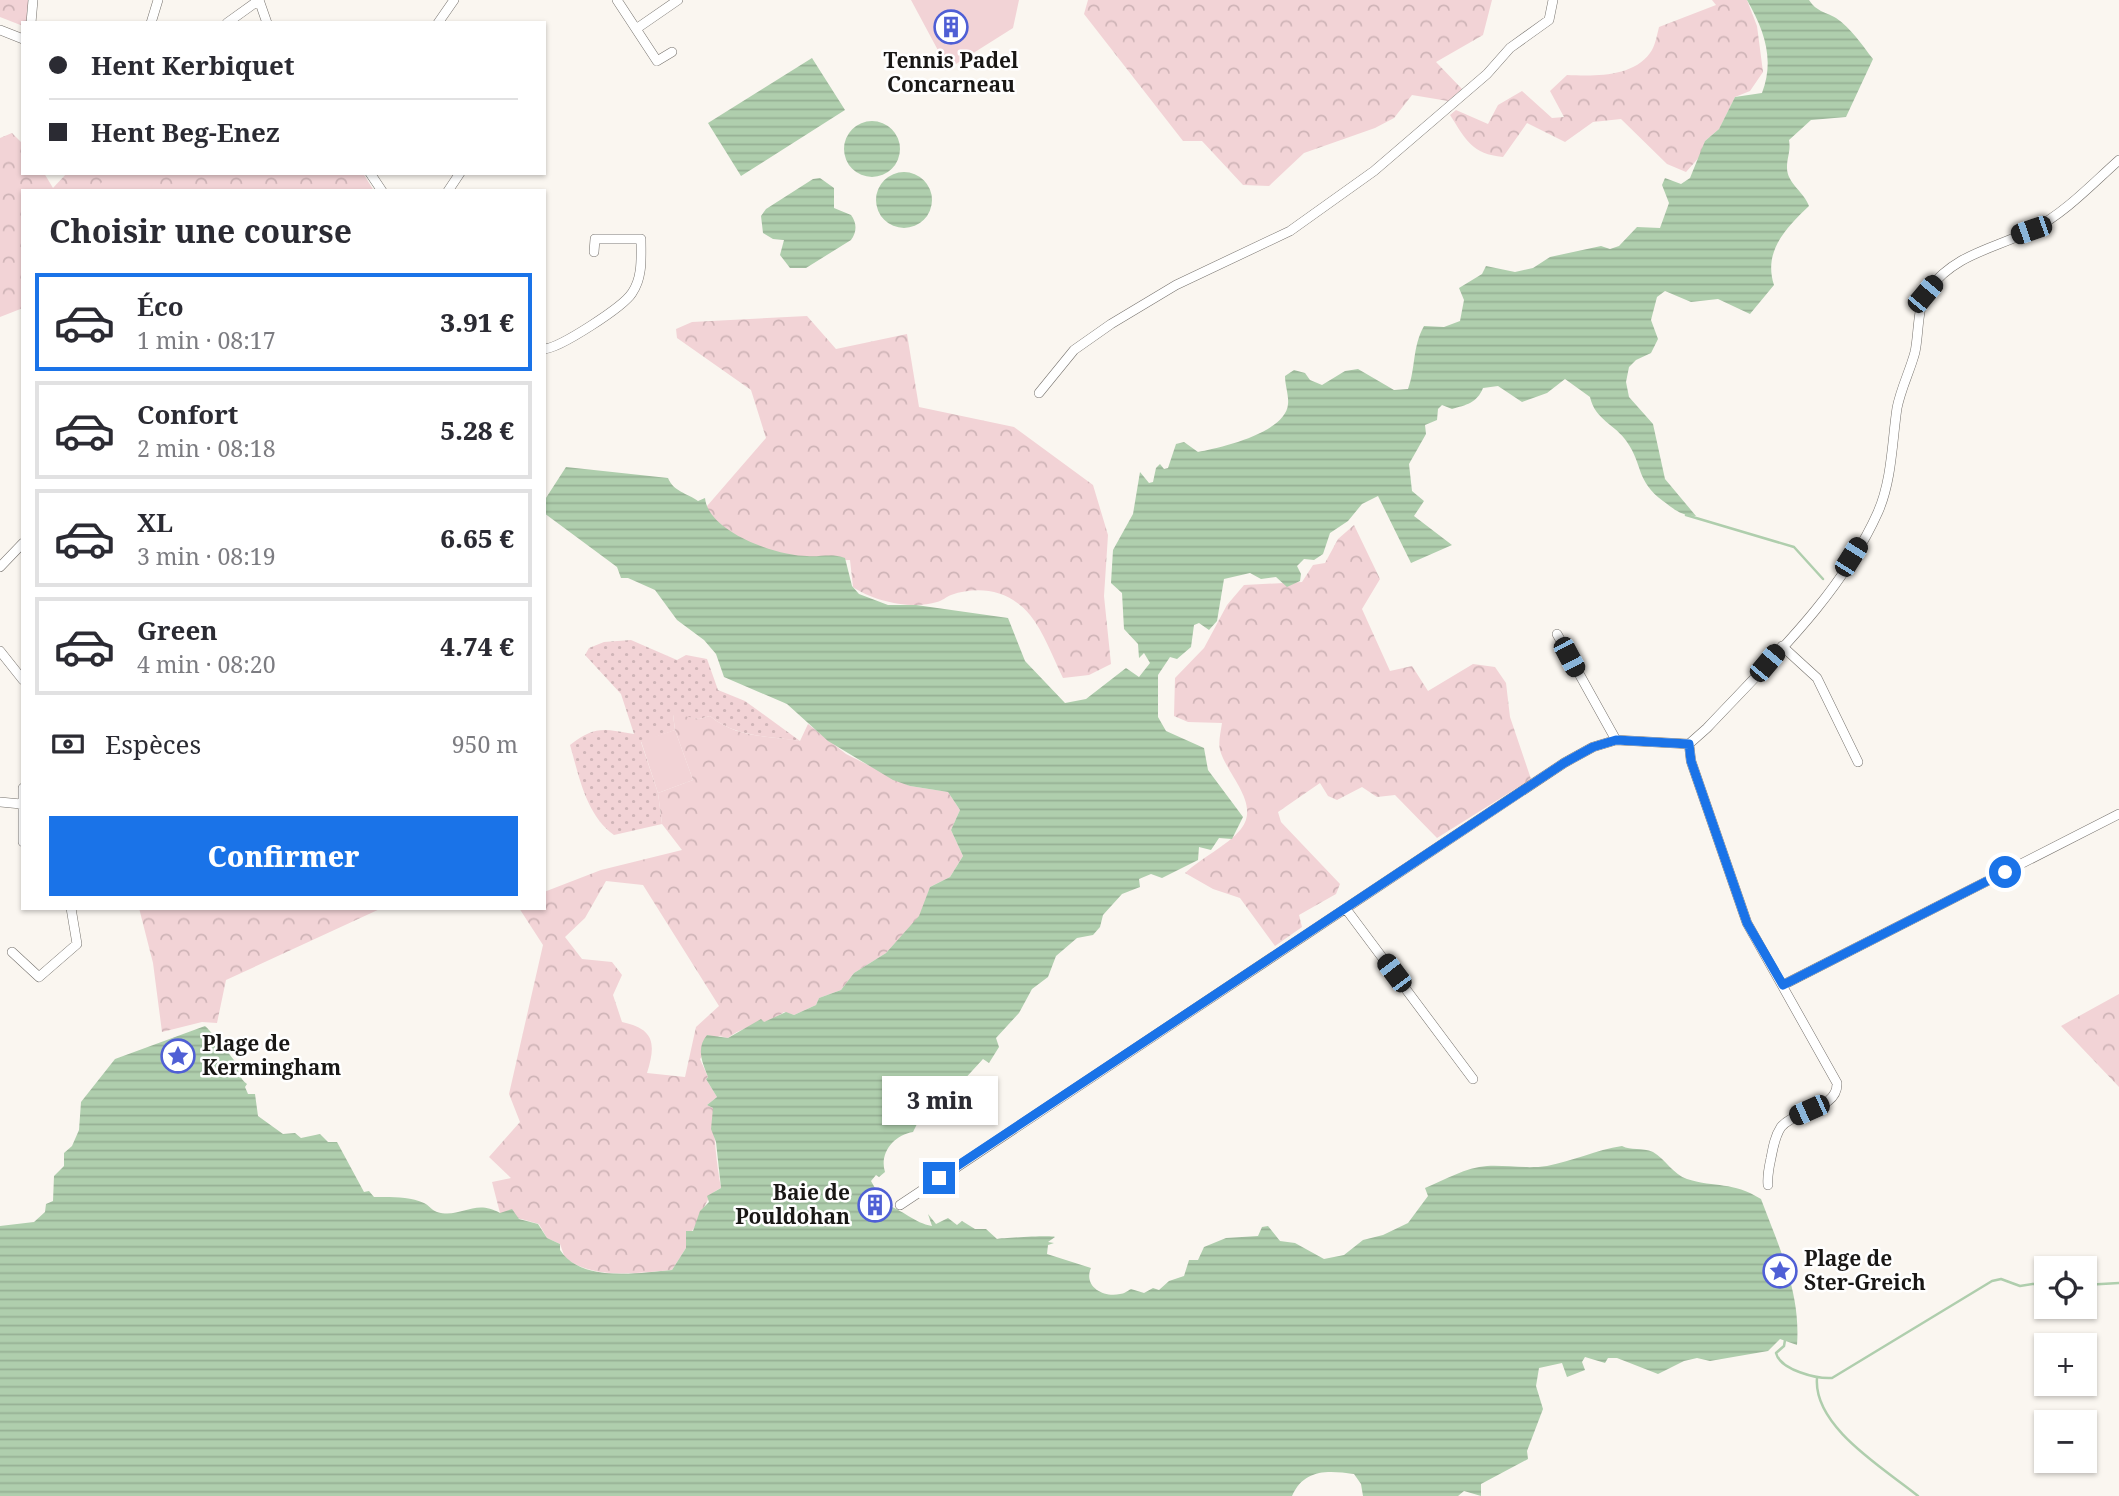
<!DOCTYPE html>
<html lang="fr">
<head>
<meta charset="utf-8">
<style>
  :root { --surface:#fff; --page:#f7f7f7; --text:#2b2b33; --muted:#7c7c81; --line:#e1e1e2; --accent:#1a73e8 }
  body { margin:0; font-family:"Noto Serif",serif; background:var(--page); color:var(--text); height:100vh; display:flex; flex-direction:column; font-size:26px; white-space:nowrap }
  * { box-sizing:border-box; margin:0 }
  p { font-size:23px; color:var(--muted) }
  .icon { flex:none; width:38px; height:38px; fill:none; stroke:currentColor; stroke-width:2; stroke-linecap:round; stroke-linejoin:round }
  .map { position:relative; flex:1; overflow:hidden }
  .details { position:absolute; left:21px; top:189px; width:525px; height:721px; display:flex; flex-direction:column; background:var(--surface); border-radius:0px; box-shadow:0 2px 5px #0004 }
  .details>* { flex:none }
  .top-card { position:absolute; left:21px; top:21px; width:525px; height:154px; border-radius:0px; box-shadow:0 2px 5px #0004; display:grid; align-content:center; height:154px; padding:0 28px; background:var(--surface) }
  .tools { position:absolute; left:2034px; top:1256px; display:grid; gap:14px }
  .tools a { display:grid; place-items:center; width:63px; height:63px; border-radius:0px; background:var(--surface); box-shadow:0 2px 5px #0004; font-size:35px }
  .end { position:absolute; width:32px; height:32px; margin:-16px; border:9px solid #1a73e8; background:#fff; box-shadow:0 0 0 4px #fff }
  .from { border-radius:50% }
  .bubble { position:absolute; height:49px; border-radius:0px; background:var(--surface); box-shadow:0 2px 5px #0004; font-size:23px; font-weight:800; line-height:49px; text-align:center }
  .car { position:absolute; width:21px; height:42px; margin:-21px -10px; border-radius:9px; box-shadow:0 0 5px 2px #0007; background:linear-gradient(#222 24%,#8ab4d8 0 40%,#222 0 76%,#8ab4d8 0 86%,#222 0) }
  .top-card b { display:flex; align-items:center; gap:24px; height:66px; font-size:26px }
  .top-card b+b { border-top:2px solid var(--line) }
  .top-card i { width:18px; height:18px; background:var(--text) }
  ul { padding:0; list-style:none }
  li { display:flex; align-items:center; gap:21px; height:98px; margin:0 14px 10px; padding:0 14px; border:4px solid var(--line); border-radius:0px }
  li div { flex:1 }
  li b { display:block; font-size:26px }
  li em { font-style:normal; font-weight:800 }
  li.selected { border-color:var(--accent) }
  li>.icon { width:63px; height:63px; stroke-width:1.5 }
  h2 { padding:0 28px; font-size:32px; line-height:84px }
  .pay { display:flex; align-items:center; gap:18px; height:77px; padding:0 28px; font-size:26px }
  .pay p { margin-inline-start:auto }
  .cta { display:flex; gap:14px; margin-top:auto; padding:14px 28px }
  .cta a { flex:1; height:80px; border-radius:0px; background:var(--accent); color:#fff; font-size:28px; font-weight:800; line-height:80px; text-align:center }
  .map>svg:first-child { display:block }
  .grass { fill:url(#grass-dots) }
  .forest { fill:url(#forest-crowns); fill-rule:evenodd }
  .pitch { fill:#f2d3d6 }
  .water { fill:url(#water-rules) }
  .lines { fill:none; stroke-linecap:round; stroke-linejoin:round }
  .stream { stroke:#afcead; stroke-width:2.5 }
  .street-casing { stroke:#75716c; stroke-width:10 }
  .street { stroke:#fff; stroke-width:9 }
  .route { stroke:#1a73e8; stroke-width:9 }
  .labels { text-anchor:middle; stroke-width:5; stroke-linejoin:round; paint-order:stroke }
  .poi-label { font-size:21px; font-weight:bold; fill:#191715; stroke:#fff; text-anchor:start }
</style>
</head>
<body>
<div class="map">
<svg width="2119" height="1496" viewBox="0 0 2119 1496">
  <defs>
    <pattern id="grass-dots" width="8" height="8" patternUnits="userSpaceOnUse" patternTransform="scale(1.75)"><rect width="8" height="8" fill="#f2d3d6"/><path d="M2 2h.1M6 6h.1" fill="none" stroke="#cfb4b7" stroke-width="1.8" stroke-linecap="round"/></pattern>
    <pattern id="forest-crowns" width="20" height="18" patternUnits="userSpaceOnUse" patternTransform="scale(1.75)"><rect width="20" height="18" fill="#f2d3d6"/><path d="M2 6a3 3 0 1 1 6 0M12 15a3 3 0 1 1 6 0" fill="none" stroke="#cfb4b7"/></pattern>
    <pattern id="water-rules" width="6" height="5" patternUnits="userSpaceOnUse" patternTransform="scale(1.75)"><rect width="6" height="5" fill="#afcead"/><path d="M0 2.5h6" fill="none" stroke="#96b094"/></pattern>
  </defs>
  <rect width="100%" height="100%" fill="#faf6f0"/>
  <path class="grass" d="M631,640L677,660L686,655L707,659L718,690L745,701L800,741C770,736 736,738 710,716L699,719L673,715L675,730L641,742L658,793L662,824L614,835C586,815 579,776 570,745C596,725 603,729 634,734L621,694L585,655L589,648L604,642Z"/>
  <path class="forest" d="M0,0H30L27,23H23V26L0,17Z
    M1088,0H1492L1483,35L1436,62L1462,89L1448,101L1412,95L1394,118L1375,128L1304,153L1269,186L1243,185L1202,141H1183L1084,14Z
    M1712,0H1747L1757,26L1763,72L1750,91L1735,97L1719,129L1705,141L1702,154L1686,172L1667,164L1621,119L1593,122L1565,142L1527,123L1503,157C1472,154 1466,140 1450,115L1456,110L1488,124L1498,105L1522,91L1552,118L1564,117L1550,91L1567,75C1592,76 1632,78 1650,53C1655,47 1657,35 1659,27L1716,5Z
    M12,133L23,144V173H44L53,188L67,173H363L374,191H23V308L0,317V138Z
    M807,316L836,349L907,334L919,407L1014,427L1093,485L1108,535L1104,596L1111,664L1089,675L1063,678C1053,658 1044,632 1030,615C1010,591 981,585 951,595C946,597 942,601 937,602C912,610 873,601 853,587L850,560L764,562L701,513L766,438L751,390L677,338L676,329L692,322Z
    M1354,525L1380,579L1362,609L1390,671L1412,666L1428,691L1473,664L1495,667L1506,683L1510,717L1531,779L1437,838L1395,795L1377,797L1362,787L1337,800L1328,796L1320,783L1278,812L1281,822L1340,884L1336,894L1299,915L1302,927L1275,946L1240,898L1213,889L1185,873C1202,857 1226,847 1241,829C1261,804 1227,775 1220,750C1218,742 1221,731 1222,723L1188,722L1174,716L1175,678L1204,648L1227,605L1244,585L1302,582L1313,565L1325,563L1338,539Z
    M673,714L699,719L710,716C736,738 769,736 800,741L808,724L846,754L910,786L948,792L960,810L951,830L963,856L950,877L930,887L920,916L886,953L854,973L841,990L819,998L816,1005L794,1015L784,1012C767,1025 745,1024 728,1038L719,1036L700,1059L708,1077L706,1079L717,1097L707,1105L713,1108C714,1135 716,1161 721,1188C701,1196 704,1224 687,1235L686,1248L672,1270C638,1273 595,1280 565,1258L560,1244L547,1238L539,1224L500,1213L492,1182L511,1178L489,1157L520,1122L509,1094L543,945L519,908H544V892L601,870L682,850L662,824L658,793L693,780L675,730ZM606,881L643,885L719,1006L696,1027L685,1077L647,1073C656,1044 655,1029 622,1022L613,995L622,975L612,962L582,959L565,937L585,918Z
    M139,908H382L226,980L217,1023L202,1022L162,1032L153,963Z
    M2119,994V1087L2061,1026Z"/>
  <path class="pitch" d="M911,0H1019L1013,28L948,69Z
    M111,173H173L155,181L148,191H106L99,185Z
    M675,730L693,780L658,793L641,741Z"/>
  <path class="water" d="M1747,0H1809C1817,12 1824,11 1836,18C1851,28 1862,45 1873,59L1846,117L1811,120L1789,140C1791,151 1787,157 1787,168C1787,183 1804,192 1809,206C1786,228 1763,251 1774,285L1750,314L1718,299L1691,302L1665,291L1657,297L1651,320L1658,339L1651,353L1636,360L1629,367L1626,382L1629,397L1653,424L1665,479L1696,516C1680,515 1675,510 1663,501C1636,481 1643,465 1627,442C1615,424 1595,420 1590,397L1565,379L1547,393L1522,402L1498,386L1483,388C1477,403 1466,405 1452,409L1442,405L1438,409L1437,420L1425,425L1426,434L1409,464L1412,491L1424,501L1414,516L1452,545L1411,563L1378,496L1362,504L1348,521L1330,533L1323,554L1314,560L1304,559L1297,566L1301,574L1300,581L1287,587L1276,577L1261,579L1250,573L1224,579L1217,621L1209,630L1199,623L1194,625L1191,647L1177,659L1170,657L1158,675V717L1166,731L1204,748L1208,770L1243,817L1232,839L1219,838L1211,850L1199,847L1198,860L1162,878L1151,874L1139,879L1140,887L1122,894L1103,915L1100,927L1093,935L1077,938L1056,956L1048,977L1032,989L1019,1013L996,1038L999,1047L989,1063L983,1059L961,1083L924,1110L913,1132C894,1135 879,1153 885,1172L879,1177L876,1175L871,1181L884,1204C904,1210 914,1223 932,1226L928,1214L936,1224L948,1218L957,1225L962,1221L975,1229H986L997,1239C1002,1238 1052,1235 1055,1237L1048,1242L1054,1243L1048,1245L1047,1254L1091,1268C1083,1286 1103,1298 1120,1294C1124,1294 1127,1291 1131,1289L1144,1293L1153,1288L1159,1290L1169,1281L1184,1276L1189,1260H1198L1204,1247L1226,1238L1258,1236L1262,1227L1268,1226L1280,1241L1295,1243L1324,1259L1344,1255L1363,1240L1383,1235L1408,1223L1428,1196L1425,1188C1445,1180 1466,1167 1487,1166C1508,1165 1526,1169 1547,1166C1573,1161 1596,1150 1622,1146C1631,1151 1642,1147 1653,1152C1665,1159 1674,1175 1687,1179C1716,1188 1732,1181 1761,1199C1779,1247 1801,1293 1797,1345L1780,1339L1768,1351L1710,1361L1697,1358L1684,1361L1658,1374L1617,1358H1608L1605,1363L1585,1357L1582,1362L1585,1370L1567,1377L1562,1363L1539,1368L1536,1386L1543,1409L1527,1451L1528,1459L1481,1484V1496L1464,1491L1458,1496H1363L1361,1484L1354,1474C1327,1470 1304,1469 1292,1496H0V1226L34,1222L45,1212L46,1204L53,1201L54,1176L64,1166V1153L72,1146L79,1130L81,1102L115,1059L205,1026C208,1028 231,1056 234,1060C238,1068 239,1079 247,1084L245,1087L248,1094H255L258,1116L283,1134L295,1133L301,1138L320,1134L328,1142H337L364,1192L369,1191L374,1197C389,1197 409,1196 424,1203C429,1205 431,1210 437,1212C461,1219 474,1198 500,1213L512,1209L519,1219L538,1224L547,1238L560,1244V1250C581,1283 639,1273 672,1270L686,1248V1231H693L700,1211L709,1202L707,1196L721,1188L716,1142L711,1129L713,1108L707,1105L717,1097L706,1079L708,1077C702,1062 696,1048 707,1035L728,1038L761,1019L764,1022L786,1012L794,1015L816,1005L819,998L841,990L854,973L886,953L919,916L930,887L950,877L963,856L951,830L960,810L948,792L910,786L893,780L828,741L787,704L724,677L716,654L704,640L677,620L655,590L628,578H621L617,567L544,513V501L566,467L668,478C674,492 687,493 698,501L705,498C708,532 777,556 807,556C821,557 832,553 845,558L852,586L859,594L888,605H916L1008,618L1025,661L1065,703L1086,699L1126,668L1139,677L1150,663L1144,653L1139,658L1138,644L1124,629L1122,593L1111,583L1113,550L1133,514L1140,472L1149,483L1153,482L1156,468L1160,464L1164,469L1168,468L1176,444L1184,442L1198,452C1220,448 1286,433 1288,404C1289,396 1285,385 1285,376L1294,370L1305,373L1310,380L1322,385L1345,371L1358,369L1394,390L1408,389C1416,367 1412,348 1424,326L1444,327L1460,321L1464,300L1459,288L1482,274L1486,266L1515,272L1533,268L1550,257L1601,246L1610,249L1619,246L1637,227L1660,228L1669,203L1662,185L1665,178L1681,184L1690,178L1705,141L1719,129L1735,97L1762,93C1775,59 1764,30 1747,0Z
    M812,58L845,110L741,176L708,123Z
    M844 149a28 28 0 1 1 56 0a28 28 0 1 1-56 0Z
    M876 200a28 28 0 1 1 56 0a28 28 0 1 1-56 0Z
    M820,178L834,188V208L851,215C857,223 857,232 851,240L806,268H790L780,255L784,240L773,239L763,233L761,216L766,209L813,179Z"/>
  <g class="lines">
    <path class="stream" d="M1686,515L1794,547L1823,579
      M2084,1285L2119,1283
      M1785,1340L1784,1346L1776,1353C1780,1370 1817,1379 1832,1378L1992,1281L2001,1279L2020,1286L2046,1282
      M1817,1378C1813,1427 1885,1469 1918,1496"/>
    <defs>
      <path id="street" d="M259,0L267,23
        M617,0L657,61L672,52
        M31,23L33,0
        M151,23L158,0
        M227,23L259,0
        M438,23L454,0
        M636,29L678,0
        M0,30L23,39
        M370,173L382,191
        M448,191L460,173
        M544,349C560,348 623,307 632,293C643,277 641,257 641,239H595L594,252
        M1039,393L1074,350L1111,324L1176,285L1290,231L1374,171L1487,74L1510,48L1549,20L1553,0
        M0,567L23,543
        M1557,634L1616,740
        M1782,646L1817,678L1858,762
        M0,651L23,680
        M1689,744L1707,728C1768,663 1841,595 1878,512C1892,480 1892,442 1897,408C1901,388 1910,371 1915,352C1919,334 1917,305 1928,290C1956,253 1994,249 2032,230C2065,213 2091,185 2119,160
        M1689,744L1691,761L1747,923L1837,1083C1838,1110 1796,1109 1781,1127C1775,1136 1773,1147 1771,1158C1769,1167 1767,1176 1768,1185
        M23,788V842
        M0,802L21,804
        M1346,909L1473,1079
        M12,952L39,977L77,944L71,908
        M1783,985L2119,814
        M900,1205L1564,763L1593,747L1616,740L1689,744"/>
    </defs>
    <use href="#street" class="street-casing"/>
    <use href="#street" class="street"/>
  </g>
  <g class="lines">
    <path class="route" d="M939,1178L1564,763L1593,747L1616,740L1689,744L1691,761L1747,923L1783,985L2005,872"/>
  </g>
  <defs>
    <symbol id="building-ring" viewBox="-11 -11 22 22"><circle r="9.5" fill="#fff" stroke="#4f5fd5" stroke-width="1.5"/><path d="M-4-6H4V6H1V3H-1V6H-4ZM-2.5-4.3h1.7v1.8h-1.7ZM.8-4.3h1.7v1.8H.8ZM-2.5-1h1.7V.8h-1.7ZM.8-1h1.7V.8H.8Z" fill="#4f5fd5"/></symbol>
    <symbol id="sight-ring" viewBox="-11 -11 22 22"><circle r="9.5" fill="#fff" stroke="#4f5fd5" stroke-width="1.5"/><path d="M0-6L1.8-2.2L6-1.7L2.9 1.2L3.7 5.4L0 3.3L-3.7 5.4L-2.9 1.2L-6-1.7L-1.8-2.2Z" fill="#4f5fd5"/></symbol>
  </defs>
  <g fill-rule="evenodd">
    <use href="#building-ring" x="932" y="8" width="38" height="38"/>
    <use href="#sight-ring" x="159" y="1037" width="38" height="38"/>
    <use href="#building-ring" x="856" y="1186" width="38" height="38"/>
    <use href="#sight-ring" x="1761" y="1252" width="38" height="38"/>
  </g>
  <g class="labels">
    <g class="poi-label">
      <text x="951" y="68" text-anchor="middle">Tennis Padel<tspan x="951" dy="24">Concarneau</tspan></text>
      <text x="202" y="1051">Plage de<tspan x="202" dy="24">Kermingham</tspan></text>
      <text x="850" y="1200" text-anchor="end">Baie de<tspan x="850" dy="24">Pouldohan</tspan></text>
      <text x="1804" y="1266">Plage de<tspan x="1804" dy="24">Ster-Greich</tspan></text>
    </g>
  </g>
</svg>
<div class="tools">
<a><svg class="icon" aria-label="locate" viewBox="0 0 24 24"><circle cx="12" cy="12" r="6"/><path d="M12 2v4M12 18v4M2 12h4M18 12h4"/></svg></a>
<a>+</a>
<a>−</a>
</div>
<i class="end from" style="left:2005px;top:872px"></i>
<i class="end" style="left:939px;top:1178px"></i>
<div class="bubble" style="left:882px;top:1076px;width:116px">3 min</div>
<i class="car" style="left:2031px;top:230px;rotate:251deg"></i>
<i class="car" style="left:1925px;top:294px;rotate:40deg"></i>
<i class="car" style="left:1851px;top:557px;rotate:32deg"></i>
<i class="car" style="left:1569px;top:657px;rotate:152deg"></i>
<i class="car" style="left:1767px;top:663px;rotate:40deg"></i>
<i class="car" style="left:1394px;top:973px;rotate:323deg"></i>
<i class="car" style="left:1809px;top:1110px;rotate:246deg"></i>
<div class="top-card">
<b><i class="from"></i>Hent Kerbiquet</b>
<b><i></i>Hent Beg-Enez</b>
</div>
<section class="details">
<h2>Choisir une course</h2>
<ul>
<li class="selected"><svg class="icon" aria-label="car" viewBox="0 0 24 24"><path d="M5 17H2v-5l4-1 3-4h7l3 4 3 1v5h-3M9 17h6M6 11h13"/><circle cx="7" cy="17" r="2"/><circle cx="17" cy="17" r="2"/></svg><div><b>Éco</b><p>1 min · 08:17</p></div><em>3.91 €</em></li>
<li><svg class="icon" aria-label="car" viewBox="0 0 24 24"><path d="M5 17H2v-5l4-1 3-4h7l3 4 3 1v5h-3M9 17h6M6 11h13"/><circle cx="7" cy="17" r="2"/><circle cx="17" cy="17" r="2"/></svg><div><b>Confort</b><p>2 min · 08:18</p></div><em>5.28 €</em></li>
<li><svg class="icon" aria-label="car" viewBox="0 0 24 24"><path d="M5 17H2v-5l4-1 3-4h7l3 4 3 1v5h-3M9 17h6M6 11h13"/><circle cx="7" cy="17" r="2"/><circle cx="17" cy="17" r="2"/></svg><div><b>XL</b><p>3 min · 08:19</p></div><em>6.65 €</em></li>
<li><svg class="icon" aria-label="car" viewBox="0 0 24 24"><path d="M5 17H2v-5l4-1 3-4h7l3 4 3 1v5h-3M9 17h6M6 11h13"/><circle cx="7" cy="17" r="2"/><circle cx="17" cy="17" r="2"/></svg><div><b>Green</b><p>4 min · 08:20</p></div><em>4.74 €</em></li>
</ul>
<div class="pay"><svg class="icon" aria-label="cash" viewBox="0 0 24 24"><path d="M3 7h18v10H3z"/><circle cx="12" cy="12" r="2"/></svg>Espèces<p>950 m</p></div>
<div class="cta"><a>Confirmer</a></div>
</section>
</div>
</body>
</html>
